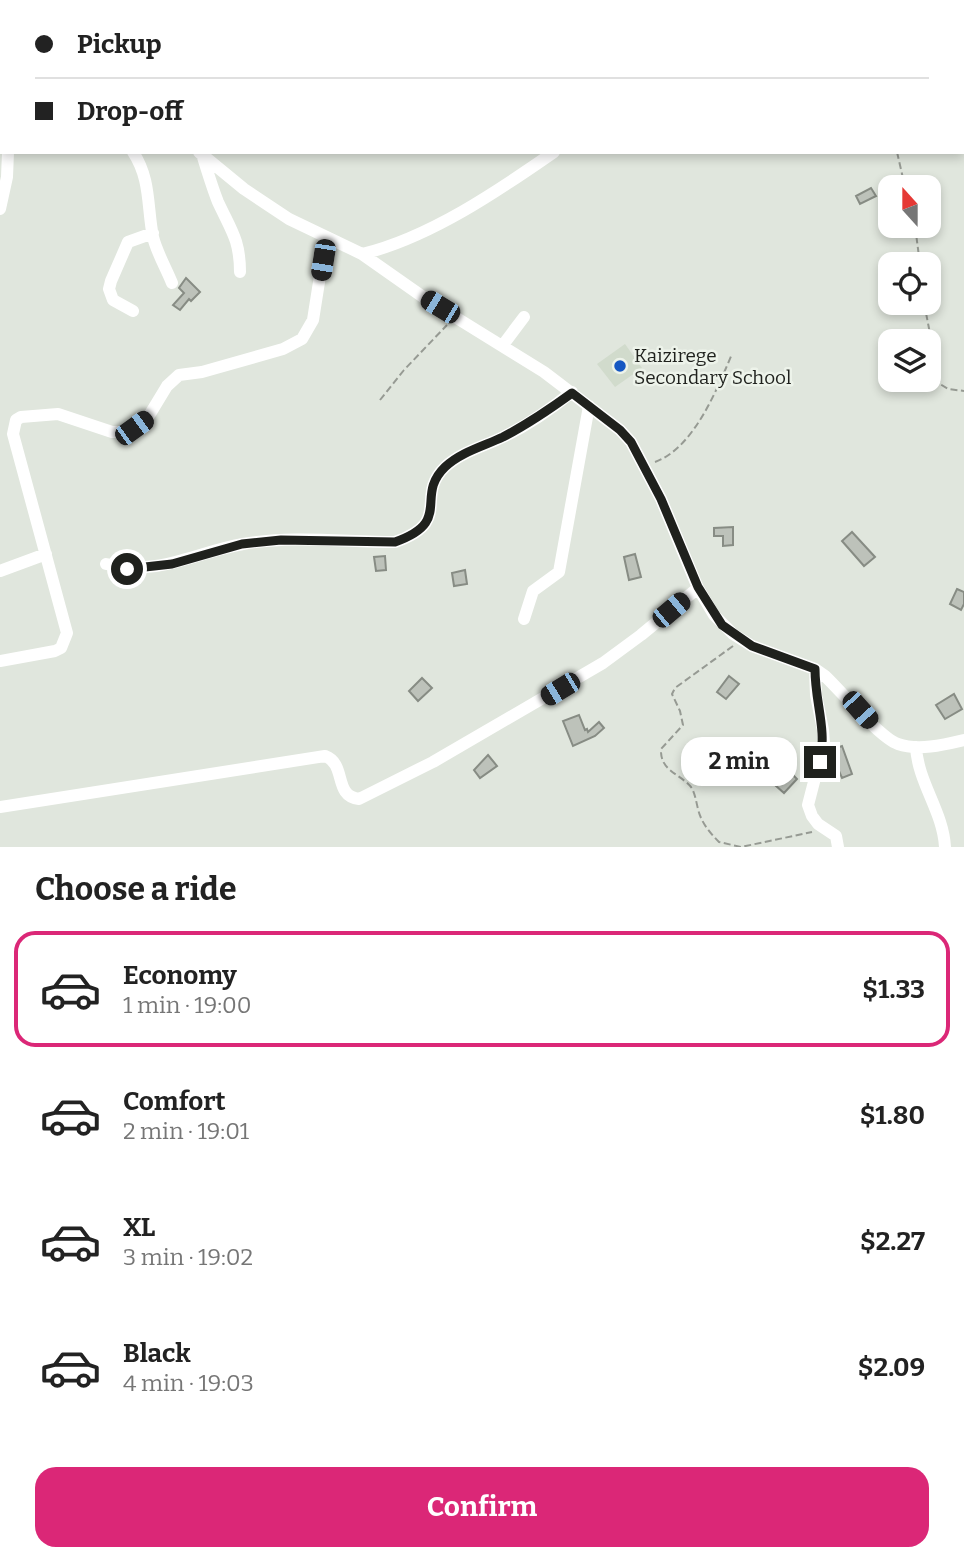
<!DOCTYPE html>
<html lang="en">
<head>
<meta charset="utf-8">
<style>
  :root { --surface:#fff; --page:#f6f6f6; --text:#222; --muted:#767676; --line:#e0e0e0; --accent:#db2777 }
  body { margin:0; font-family:Bitter,serif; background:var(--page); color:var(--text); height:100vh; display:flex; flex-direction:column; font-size:26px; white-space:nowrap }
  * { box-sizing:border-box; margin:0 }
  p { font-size:23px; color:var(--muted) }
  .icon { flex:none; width:38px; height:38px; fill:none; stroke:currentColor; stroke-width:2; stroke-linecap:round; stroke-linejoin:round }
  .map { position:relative; height:847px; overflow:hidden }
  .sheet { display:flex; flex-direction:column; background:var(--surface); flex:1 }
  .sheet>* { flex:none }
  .guide { position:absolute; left:0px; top:0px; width:964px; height:154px; box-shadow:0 4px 10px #0003; display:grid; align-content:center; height:154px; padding:0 35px; background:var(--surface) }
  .needle { width:46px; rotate:339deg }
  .controls { position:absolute; left:878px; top:175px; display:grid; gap:14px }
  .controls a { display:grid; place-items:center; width:63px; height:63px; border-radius:14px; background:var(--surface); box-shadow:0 4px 10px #0003; font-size:35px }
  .end { position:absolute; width:32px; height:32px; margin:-16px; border:9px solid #1f211d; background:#fff; box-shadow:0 0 0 4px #fff }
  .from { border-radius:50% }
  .bubble { position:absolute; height:49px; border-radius:21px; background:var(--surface); box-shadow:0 4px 10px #0003; font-size:23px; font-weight:700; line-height:49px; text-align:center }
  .car { position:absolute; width:21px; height:42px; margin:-21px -10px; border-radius:9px; box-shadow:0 0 5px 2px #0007; background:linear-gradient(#222 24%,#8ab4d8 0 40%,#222 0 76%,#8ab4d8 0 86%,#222 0) }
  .guide b { display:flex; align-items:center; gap:24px; height:66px; font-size:26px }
  .guide b+b { border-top:2px solid var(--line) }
  .guide i { width:18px; height:18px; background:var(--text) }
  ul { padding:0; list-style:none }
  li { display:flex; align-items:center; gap:21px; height:116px; margin:0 14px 10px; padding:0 21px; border:4px solid transparent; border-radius:21px }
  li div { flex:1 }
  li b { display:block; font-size:26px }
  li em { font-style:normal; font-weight:700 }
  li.on { border-color:var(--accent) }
  li>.icon { width:63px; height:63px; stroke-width:1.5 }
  h2 { padding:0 35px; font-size:32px; line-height:84px }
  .action { display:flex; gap:14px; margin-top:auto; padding:14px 35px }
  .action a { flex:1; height:80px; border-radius:21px; background:var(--accent); color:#fff; font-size:28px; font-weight:700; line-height:80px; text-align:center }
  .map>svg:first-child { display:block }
  .built { fill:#d1dbcc }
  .building { fill:#bdc2ba; stroke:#878c84; stroke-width:2 }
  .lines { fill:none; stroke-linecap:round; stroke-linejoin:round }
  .path { stroke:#969a93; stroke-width:2; stroke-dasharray:7 3.5; stroke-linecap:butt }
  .minor { stroke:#fff; stroke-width:12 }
  .route { stroke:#1f211d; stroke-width:9 }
  .poi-dot { fill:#1557c2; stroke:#edf3ea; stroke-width:2.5 }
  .labels { text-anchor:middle; stroke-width:5; stroke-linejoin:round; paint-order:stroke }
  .poi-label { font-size:19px; fill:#1f211d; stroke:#edf3ea; text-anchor:start }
</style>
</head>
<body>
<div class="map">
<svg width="964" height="847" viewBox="0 0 964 847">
  <rect width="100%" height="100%" fill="#e0e6dd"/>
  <path class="built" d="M625,344L642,368L615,387L597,364Z"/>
  <path class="building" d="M871,188L876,196L860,204L856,196Z
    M186,278L200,292L191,301L189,299L180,310L173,305L184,293L179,288Z
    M733,527V545L723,546V536H714V528Z
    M852,532L875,557L864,566L842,541Z
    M635,554L641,577L629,580L624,557Z
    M385,556L386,570L376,571L374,557Z
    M465,570L467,584L454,586L452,573Z
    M957,589L964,592V604L961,610L950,604Z
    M729,676L739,684L726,699L717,692Z
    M422,678L432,688L418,701L409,691Z
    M954,694L962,709L945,719L936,705Z
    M579,715L585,730L587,729L588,732L599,722L604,728L595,736L573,746L563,721Z
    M842,746L852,774L842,778L839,771L833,773L828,763L831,750Z
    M488,755L497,766L480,778L474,770Z
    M773,767L783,775L788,770L797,779L784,793L766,777Z"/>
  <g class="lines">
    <path class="path" d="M843,0L844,2
      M92,2L93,0
      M213,2L219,0
      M920,2L921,0
      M897,152L905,187
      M915,226L920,264
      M924,303L940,384L948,389L964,391
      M380,400L404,370L447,325
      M655,462C694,448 717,389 732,354
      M733,646L675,688L672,694L680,711L683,725L661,749C660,771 679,773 691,787C695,793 696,801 698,809C701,822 709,832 719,842L741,847L812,832"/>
    <path class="minor" d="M168,0V2
      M710,2L712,0
      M0,23L2,24
      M133,152C151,179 147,207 153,237C157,253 166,268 172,283
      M199,152L244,189L289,219L362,254L426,299L544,372L620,430L631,442L661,499L698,588L714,615L733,634L752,646L815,669L825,676C841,691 880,738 898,744C918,751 943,745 964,740
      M202,154C207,170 212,187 218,202C231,230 240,240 240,272
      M0,209L7,177L8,152
      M362,254C429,238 498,191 554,152
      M133,311L113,300L109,289L111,281L128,242L153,233
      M503,345L524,317
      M106,564C160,576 193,553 243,544C294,535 344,542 395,542C454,521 414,497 445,467C461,452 485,446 503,437C528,425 551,409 572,392
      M0,571L46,554
      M524,619L533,591L559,572L589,406
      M0,661L55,651L61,648L67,633L13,434L16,420L21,417L58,414L112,432H125L147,419L167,386L179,375L202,372L283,349L302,339L313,320L326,238
      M815,669L816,695L823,730L824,743L808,805L812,816L818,824L836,836L838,847
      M916,747C918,783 943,811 945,847
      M0,807L325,756C347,764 333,796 359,799L433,762L603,663L641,635L698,588"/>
  </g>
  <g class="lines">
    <path class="route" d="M127,569L172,564L242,544L281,540L395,542C454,521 414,497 445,467C461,452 484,446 503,437C528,424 550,409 572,393L620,430L631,442L661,499L698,587L722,625L752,646L815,669C815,703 827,728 820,762"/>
  </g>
  <circle class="poi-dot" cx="620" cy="366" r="7"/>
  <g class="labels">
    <g class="poi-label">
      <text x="634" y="362">Kaizirege<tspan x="634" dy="22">Secondary School</tspan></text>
    </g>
  </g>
</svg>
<div class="controls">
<a><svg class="needle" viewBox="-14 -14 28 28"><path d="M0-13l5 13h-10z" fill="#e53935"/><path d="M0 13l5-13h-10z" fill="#767676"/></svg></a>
<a><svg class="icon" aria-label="locate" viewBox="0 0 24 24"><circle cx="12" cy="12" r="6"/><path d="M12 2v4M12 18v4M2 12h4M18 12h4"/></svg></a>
<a><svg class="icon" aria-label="layers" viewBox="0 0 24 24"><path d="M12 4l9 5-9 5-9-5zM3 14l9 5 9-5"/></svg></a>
</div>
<i class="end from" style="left:127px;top:569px"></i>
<i class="end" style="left:820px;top:762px"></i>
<div class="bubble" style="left:681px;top:737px;width:116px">2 min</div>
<i class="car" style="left:323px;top:260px;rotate:189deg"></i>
<i class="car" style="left:440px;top:307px;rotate:301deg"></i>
<i class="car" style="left:134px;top:428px;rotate:54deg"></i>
<i class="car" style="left:671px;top:610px;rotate:50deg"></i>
<i class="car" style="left:560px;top:689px;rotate:239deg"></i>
<i class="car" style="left:860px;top:710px;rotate:138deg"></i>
<div class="guide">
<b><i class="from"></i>Pickup</b>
<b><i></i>Drop-off</b>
</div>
</div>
<section class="sheet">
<h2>Choose a ride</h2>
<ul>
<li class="on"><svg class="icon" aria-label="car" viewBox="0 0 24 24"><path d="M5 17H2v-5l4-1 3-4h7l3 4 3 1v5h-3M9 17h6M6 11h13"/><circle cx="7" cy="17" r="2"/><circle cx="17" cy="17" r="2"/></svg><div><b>Economy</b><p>1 min · 19:00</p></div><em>$1.33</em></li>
<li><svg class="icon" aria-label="car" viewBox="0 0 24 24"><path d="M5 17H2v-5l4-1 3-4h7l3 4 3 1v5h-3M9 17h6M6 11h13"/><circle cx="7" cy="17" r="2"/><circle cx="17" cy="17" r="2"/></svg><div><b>Comfort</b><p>2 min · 19:01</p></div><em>$1.80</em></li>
<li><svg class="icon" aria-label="car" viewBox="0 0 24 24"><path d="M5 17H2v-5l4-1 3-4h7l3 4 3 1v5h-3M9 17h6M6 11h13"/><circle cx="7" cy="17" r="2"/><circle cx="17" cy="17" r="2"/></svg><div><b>XL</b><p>3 min · 19:02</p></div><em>$2.27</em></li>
<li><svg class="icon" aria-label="car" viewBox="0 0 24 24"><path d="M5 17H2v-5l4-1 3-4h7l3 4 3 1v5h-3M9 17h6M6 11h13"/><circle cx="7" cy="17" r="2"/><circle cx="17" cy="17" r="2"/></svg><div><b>Black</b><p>4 min · 19:03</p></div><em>$2.09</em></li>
</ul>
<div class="action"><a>Confirm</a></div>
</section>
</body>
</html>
